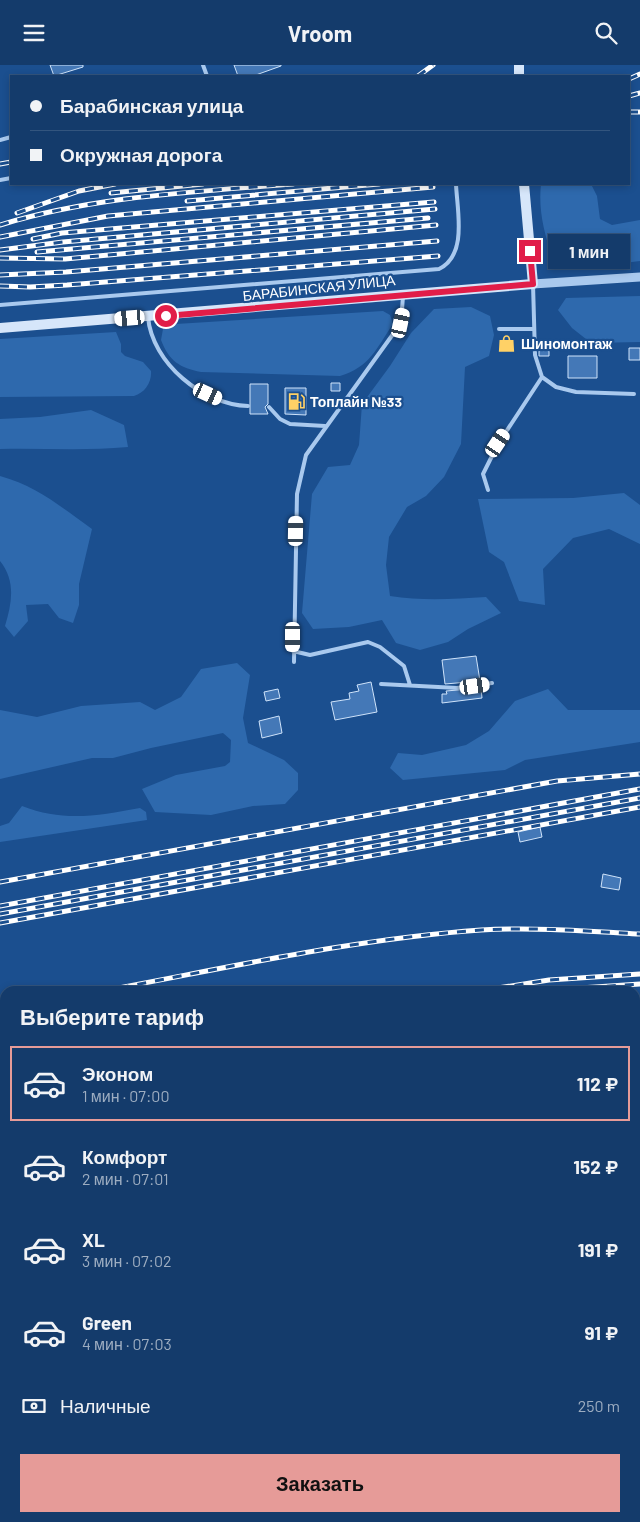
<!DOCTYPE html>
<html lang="ru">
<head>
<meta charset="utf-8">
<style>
  :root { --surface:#143b6b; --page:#214673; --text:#f1f3f6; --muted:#9dadc1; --line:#33557e; --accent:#e69b98 }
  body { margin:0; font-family:Barlow,sans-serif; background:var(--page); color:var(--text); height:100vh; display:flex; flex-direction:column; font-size:19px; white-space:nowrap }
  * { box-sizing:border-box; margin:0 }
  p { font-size:16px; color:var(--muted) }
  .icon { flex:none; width:28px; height:28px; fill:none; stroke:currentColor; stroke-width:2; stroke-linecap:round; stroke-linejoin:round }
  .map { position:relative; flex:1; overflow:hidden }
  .side { position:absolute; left:0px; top:921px; width:640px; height:536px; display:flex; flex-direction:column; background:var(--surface); border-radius:15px 15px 0 0; box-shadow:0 2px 8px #0003,0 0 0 1px var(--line) }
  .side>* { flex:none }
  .top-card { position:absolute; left:10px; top:10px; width:620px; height:110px; border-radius:0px; box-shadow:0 2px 8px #0003,0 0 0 1px var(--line); display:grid; align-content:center; height:110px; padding:0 20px; background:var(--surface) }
  .end { position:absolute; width:22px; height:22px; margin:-11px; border:6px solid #e11d48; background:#fff; box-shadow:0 0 0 2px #fff }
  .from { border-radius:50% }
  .bubble { position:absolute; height:35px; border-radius:0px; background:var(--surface); box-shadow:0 2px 8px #0003,0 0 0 1px var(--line); font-size:16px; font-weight:700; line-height:35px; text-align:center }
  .car { position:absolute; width:15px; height:30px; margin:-15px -8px; border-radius:6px; box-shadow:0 0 4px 1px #0007; background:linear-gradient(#fff 24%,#345 0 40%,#fff 0 76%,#345 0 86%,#fff 0) }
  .top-card b { display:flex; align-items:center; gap:18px; height:48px; font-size:19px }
  .top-card b+b { border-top:1px solid var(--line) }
  .top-card i { width:12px; height:12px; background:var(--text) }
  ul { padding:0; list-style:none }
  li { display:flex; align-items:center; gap:15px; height:75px; margin:0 10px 8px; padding:0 10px; border:2px solid transparent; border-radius:0px }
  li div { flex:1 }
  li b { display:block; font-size:19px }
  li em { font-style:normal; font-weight:700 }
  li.selected { border-color:var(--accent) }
  li>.icon { width:45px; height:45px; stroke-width:1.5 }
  h2 { padding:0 20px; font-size:22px; line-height:60px }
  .pay { display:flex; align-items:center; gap:12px; height:55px; padding:0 20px; font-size:19px }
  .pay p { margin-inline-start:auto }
  .button { display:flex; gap:10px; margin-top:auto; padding:10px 20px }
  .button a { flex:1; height:58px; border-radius:0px; background:var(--accent); color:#111; font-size:20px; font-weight:700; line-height:58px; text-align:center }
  header { display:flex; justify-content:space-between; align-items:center; height:65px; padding:0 20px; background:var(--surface); font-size:22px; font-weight:700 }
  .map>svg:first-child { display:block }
  .green { fill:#2e69ad }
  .water { fill:#3c6290; stroke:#9cc4f0 }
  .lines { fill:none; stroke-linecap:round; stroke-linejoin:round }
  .stream { stroke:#9cc4f0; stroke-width:3 }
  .building { fill:#4478b7; stroke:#cfe3fa }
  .service { stroke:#a9c9ee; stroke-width:4 }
  .tertiary { stroke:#a9c9ee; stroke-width:9 }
  .secondary { stroke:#d6e6fa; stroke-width:10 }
  .rail-casing { stroke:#fff; stroke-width:5 }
  .rail { stroke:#1b4f8f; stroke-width:3; stroke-dasharray:9; stroke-linecap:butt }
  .route { stroke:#e11d48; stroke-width:6 }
  .labels { text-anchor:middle; stroke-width:4.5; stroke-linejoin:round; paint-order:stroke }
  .street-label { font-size:14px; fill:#fff; stroke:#1b4f8f }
  .poi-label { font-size:14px; font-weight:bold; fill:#fff; stroke:#1b4f8f; text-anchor:start }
</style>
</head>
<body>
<header><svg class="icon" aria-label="menu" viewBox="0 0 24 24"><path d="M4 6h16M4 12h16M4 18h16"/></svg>Vroom<svg class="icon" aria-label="search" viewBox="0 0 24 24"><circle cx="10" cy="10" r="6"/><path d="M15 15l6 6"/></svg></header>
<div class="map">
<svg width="640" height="1457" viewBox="0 0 640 1457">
  <rect width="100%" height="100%" fill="#1b4f8f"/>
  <path class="green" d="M541,119H591L597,131L600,154L612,160L640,155V196L576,204L554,197C545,171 538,147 541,119Z
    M640,231V277L591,278L572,263L558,245L566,233Z
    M471,242L490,251L494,270L489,291L465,302L461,379L444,412L426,431L407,442L389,472L386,500L390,531C422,536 454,534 486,532L501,548L468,564L448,577L420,585L396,578L382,555L349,562L313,564L302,548L312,429L328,402L350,400L359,380L362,339L390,301L411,268L434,244Z
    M383,246L390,250L393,259C376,284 370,302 340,311L201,307C180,303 169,296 161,275L163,264L176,259Z
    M116,267L121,279V287L125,291L143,297L151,306C152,317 145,328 134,331L0,332V274Z
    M91,345L124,360L128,382C85,386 43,383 0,384V354L40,352Z
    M0,411C37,421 61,442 92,464L79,519V540L73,558L59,553L48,539L26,540L28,556L14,572L5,561C12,538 16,516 0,496Z
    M624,428L640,440V479L609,464L573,473L543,504L545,540L519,536L504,497L489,487L478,434L573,433Z
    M237,598L250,610L243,653L248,678L284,695L298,708V725L285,739L253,741L211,750L155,747L142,724L176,710L225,701L230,697L231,675L223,668L151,683L113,693H92L0,714V645L37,652L81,641L140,637L155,645L181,632L201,604Z
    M548,624L568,645H640V677L525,695L505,705L403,715L390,703L398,688L422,690L466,680L489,666L515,636Z
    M22,741C63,757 97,751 140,743L146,747L147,755L0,777V761L9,758Z
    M635,941L640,942V1001L635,1002Z
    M635,1022H640V1082L635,1083Z
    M0,1129L5,1131V1150L0,1151Z
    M0,1185L5,1186V1208L0,1210Z
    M0,1361H5V1396L0,1398Z"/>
  <path class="water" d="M439,1453H474L487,1456L516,1457H441Z"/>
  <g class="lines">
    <path class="stream" d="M635,974H640
      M635,979L640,978
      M0,1072L5,1071
      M0,1100L5,1098
      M63,1452L65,1457"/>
  </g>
  <path class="building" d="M50,0H83V2L54,11Z
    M234,0H281V1L253,11H238Z
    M539,281H549V291H539Z
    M629,283H640V295H629Z
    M568,291H597V313H568Z
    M331,318H340V326H331Z
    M250,319H268V339L265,342L268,349H250Z
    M285,323H306V350L285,349Z
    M476,591L480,616L445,619L442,595Z
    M371,617L377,647L335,655L331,637L350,634L349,628L359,626L357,620Z
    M481,623L482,633L442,638V629H447L446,626Z
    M278,624L280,633L266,636L264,627Z
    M279,651L282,668L262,673L259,656Z
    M540,762L542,772L520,777L518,767Z
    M603,809L621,813L619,825L601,822Z"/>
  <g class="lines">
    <path class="service" d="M203,0L207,11
      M0,75L11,72
      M0,115L11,113
      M533,219L535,290L542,312L556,322L576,327L634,329
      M0,240L439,204C468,190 457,145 456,119
      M148,252C152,298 203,340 248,341
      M499,264H533
      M269,342L280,354L290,359L325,361
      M488,425L483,409L498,379L542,312
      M293,586L310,590L368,577L380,582L404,601L410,620
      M294,597L297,429L306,390L401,258L403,231
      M381,619L457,623L492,618
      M635,1195L640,1193
      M635,1215L640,1214
      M635,1260L640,1259
      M164,1452L165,1457
      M196,1452L197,1457
      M231,1452L232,1457"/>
    <path class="tertiary" d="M533,219L640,212
      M635,1006H640
      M423,1452L424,1457"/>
    <path class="secondary" d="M519,11V0
      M0,263L533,219L524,119"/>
    <defs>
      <path id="rail" d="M418,11L433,0
        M629,14L640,9
        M629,31L640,28
        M629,47H640
        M0,99L11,97
        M111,128L203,119
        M187,136L379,119
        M17,148L79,126L115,119
        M0,160C95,131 194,127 293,119
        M0,172L108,151L433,122
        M33,174L62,168L434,137
        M0,185L63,177L435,144
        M37,187L428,153
        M0,193L65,194L436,160
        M0,210L66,207L437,176
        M0,221L30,222L67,220L438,191
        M0,817L557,716L640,709
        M0,841L640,724
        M0,849L640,733
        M0,858L640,742
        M102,926C227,903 353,874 481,865C533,862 587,866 640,869
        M479,926L549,915L640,909
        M535,926L640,919
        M0,945L5,944
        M0,1014L5,1013
        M0,1023L5,1022"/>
    </defs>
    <use href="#rail" class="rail-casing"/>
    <use href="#rail" class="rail"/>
  </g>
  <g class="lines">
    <path class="route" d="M166,251L533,219L530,186"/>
  </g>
  <defs>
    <symbol id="shop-bare" viewBox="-9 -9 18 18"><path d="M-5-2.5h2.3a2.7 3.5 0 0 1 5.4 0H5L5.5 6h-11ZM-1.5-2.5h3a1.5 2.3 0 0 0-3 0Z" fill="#ffd166" stroke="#1b4f8f" stroke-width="2.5" paint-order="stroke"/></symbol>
    <symbol id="fuel-bare" viewBox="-9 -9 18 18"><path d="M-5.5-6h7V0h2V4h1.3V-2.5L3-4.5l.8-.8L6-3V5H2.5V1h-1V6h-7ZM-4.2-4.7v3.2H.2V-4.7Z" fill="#ffd166" stroke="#1b4f8f" stroke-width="2.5" paint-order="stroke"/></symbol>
  </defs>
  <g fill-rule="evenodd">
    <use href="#shop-bare" x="494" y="266" width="25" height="25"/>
    <use href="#fuel-bare" x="284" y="324" width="25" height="25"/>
  </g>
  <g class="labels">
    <g class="street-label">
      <text transform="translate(319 223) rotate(-6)" y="5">БАРАБИНСКАЯ УЛИЦА</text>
    </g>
    <g class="poi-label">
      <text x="521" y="284">Шиномонтаж</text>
      <text x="310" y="342">Топлайн №33</text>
    </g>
  </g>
</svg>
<i class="end from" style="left:166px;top:251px"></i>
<i class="end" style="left:530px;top:186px"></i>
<div class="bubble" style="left:548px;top:169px;width:82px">1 мин</div>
<i class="car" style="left:130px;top:253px;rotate:265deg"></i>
<i class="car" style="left:401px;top:258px;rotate:12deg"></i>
<i class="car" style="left:208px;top:329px;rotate:115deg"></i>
<i class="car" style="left:498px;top:378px;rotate:34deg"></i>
<i class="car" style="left:296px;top:466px;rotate:1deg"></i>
<i class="car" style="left:293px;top:572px;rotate:180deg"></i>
<i class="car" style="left:475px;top:621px;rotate:82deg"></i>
<div class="top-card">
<b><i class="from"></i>Барабинская улица</b>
<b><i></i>Окружная дорога</b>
</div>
<section class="side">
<h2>Выберите тариф</h2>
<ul>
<li class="selected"><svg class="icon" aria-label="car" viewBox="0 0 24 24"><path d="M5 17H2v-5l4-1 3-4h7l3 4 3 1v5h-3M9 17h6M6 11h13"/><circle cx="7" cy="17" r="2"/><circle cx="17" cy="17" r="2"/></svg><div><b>Эконом</b><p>1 мин · 07:00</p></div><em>112 ₽</em></li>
<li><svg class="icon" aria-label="car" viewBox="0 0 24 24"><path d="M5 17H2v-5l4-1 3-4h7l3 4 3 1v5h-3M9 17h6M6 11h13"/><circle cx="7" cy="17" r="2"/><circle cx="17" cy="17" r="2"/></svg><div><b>Комфорт</b><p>2 мин · 07:01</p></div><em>152 ₽</em></li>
<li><svg class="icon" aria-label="car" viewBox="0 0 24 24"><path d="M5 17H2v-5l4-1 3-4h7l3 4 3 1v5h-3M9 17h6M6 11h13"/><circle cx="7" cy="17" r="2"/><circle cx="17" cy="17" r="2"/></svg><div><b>XL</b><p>3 мин · 07:02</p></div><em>191 ₽</em></li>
<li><svg class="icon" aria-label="car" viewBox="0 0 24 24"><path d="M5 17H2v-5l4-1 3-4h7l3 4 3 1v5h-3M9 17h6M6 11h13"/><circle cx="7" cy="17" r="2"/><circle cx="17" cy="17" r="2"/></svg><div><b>Green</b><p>4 мин · 07:03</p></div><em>91 ₽</em></li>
</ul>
<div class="pay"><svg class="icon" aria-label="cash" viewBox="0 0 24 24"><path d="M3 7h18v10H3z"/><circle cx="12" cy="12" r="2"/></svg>Наличные<p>250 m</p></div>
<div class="button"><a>Заказать</a></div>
</section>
</div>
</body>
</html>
